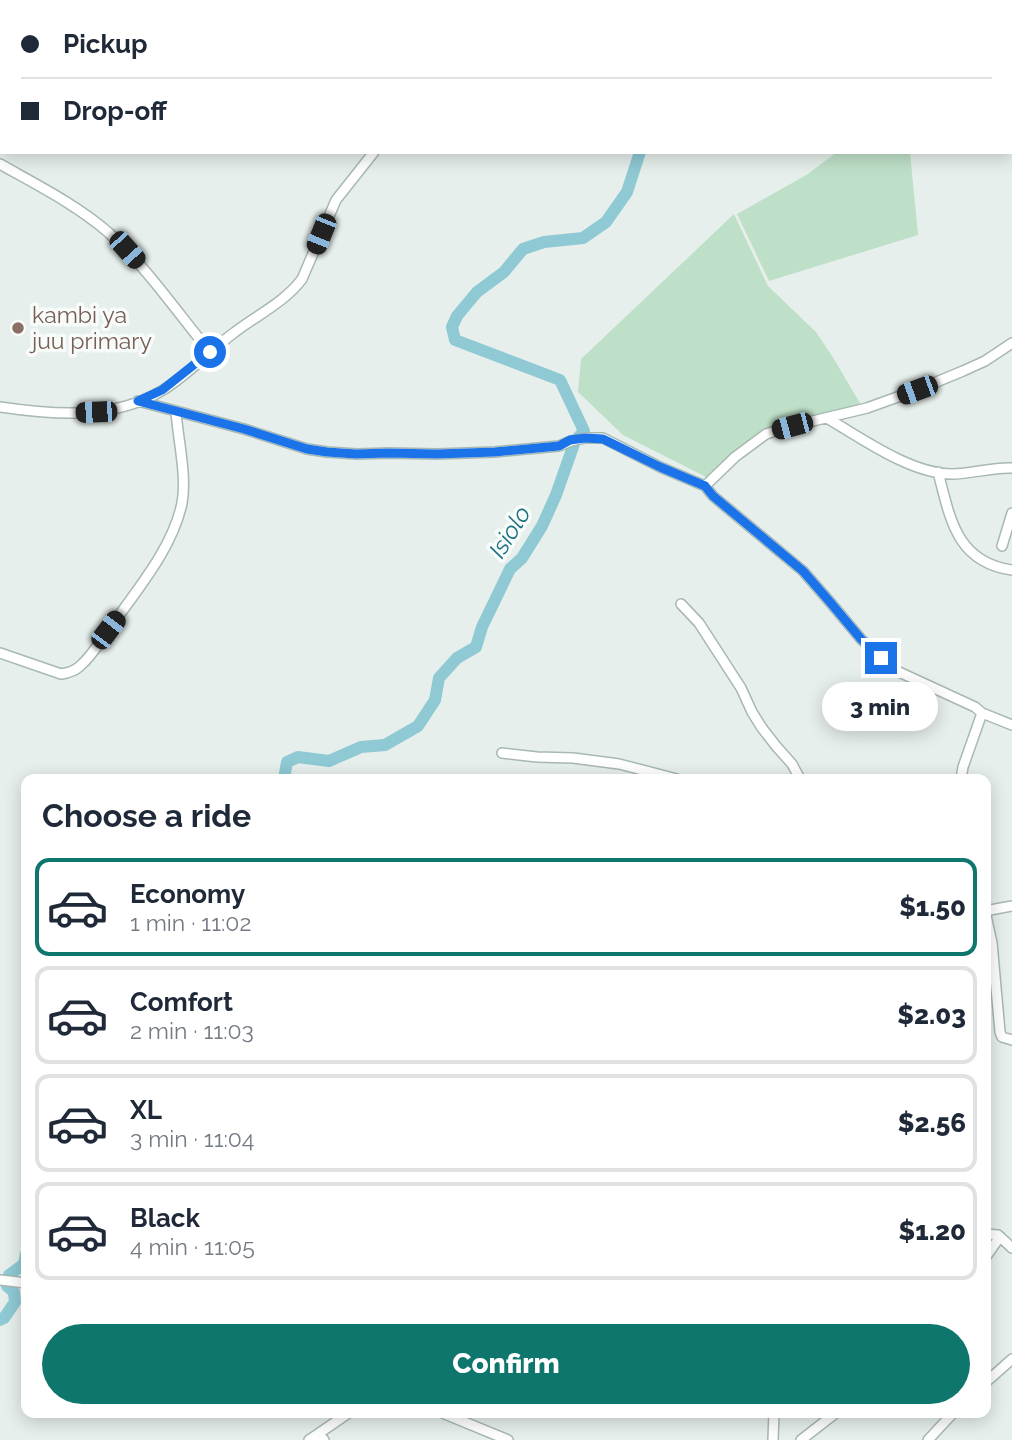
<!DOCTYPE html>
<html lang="en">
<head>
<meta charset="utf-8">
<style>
  :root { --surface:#fff; --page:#f6f6f7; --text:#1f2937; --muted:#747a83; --line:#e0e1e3; --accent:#0f766e }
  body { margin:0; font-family:Raleway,sans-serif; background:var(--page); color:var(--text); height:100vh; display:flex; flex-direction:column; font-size:26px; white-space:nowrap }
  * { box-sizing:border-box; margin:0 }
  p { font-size:23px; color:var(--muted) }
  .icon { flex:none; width:38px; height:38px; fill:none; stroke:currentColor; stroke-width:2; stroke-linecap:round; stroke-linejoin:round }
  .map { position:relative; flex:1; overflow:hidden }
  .drawer { position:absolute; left:21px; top:774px; width:970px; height:644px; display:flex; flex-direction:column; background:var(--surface); border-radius:14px; box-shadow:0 4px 18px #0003 }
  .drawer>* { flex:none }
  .top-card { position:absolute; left:0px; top:0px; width:1013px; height:154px; box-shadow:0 4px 18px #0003; display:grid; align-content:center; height:154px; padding:0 21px; background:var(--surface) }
  .end { position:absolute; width:32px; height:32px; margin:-16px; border:9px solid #1a73e8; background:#fff; box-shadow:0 0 0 4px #fff }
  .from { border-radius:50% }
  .bubble { position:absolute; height:49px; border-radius:24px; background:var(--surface); box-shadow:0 4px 18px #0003; font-size:23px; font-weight:800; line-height:49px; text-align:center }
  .car { position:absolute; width:21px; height:42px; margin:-21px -10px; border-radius:9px; box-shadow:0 0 5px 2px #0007; background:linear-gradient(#222 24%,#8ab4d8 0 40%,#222 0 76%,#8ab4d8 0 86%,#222 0) }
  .top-card b { display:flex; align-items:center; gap:24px; height:66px; font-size:26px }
  .top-card b+b { border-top:2px solid var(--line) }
  .top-card i { width:18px; height:18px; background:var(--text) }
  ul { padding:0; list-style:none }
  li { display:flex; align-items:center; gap:21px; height:98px; margin:0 14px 10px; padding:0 7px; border:4px solid var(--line); border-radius:14px }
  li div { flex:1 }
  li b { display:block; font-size:26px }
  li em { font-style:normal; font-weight:800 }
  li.on { border-color:var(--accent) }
  li>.icon { width:63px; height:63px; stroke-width:1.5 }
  h2 { padding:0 21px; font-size:32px; line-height:84px }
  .action { display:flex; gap:14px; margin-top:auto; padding:14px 21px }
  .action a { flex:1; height:80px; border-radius:42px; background:var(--accent); color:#fff; font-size:28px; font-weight:800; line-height:80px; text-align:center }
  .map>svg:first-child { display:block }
  .green { fill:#bfe0c8 }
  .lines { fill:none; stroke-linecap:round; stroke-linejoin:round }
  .river { stroke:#8ec9d4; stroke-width:12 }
  .minor-casing { stroke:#a8b8b2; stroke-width:12 }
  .minor { stroke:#fff; stroke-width:9 }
  .route { stroke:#1a73e8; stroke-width:9 }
  .education-dot { fill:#8d6e63; stroke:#f7fbf9; stroke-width:2.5 }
  .labels { text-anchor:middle; stroke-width:7; stroke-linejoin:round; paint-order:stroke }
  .education-label { font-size:23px; fill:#785e54; stroke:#f7fbf9; text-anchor:start }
  .water-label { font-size:24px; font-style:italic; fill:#1c6f80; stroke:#f7fbf9 }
</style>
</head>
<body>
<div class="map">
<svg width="1012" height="1440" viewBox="0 0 1012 1440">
  <rect width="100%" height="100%" fill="#e6efeb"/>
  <path class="green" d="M837,152H910L918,235L769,281L737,214L808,174Z
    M734,214L768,286L816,332L834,359L861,405L779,425L742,450L708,478L623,435L578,392L581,359Z"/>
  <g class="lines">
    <path class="river" d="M706,2L707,0
      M284,779L287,762L298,757L329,761L361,747L385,745L418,726L435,700L439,678L457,658L476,647L482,627L510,569L522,558L542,526L556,495L575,441L584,431L560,380L455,340L452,327L457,316L477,292L504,272L523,249L544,242L583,238L606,222L627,192L640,152
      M0,1320L4,1318L15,1302L14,1292L7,1286L9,1275L24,1264L26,1254"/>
    <defs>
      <path id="minor" d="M514,2L515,0
        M0,164C37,185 77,205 109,233C147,268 177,312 210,352
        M138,401L244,429L307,449L327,452L357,454L389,453L437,454L495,452L559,446L571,441L585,438H603L660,467L705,486L713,496L803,571L830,602L861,639L881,658L899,672L975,707L982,713L1012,725
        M0,407C54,415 114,420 163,390C189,374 210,350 235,332C257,315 285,302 302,279L336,200L374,152
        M827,418C861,438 911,474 952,474C972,474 992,467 1012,468
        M938,472C950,518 956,562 1012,570
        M705,486L735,457L766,434L792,426L867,408L917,390L963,371L985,361L1012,343
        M1002,546L1012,513
        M681,604L699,623L741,688L752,712L762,728L776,746L792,764L800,779
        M0,653L61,674C68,673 75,671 80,666C92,656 101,640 110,628C136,591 173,548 182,503C187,477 178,439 176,412
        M502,753L537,757L573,758L619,764L677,779
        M961,779L963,767L982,713
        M985,911L992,943L1000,1032L1002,1037L1012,1040
        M985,911L1012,906
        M985,1234L998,1235L1012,1248
        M985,1258L999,1238
        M0,1280L26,1283
        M985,1383L1012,1359
        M440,1412L508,1440
        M309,1440L318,1434
        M324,1440L318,1434L350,1412
        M773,1440L774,1412
        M801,1440L837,1412
        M928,1440L954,1412"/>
    </defs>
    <use href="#minor" class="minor-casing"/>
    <use href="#minor" class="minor"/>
  </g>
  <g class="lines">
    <path class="route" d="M210,352L162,390L138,401L244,429L307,449L327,452L356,454L389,453L437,454L495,452L559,446L570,440L585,438L603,439L660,467L705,486L713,496L803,571L830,602L861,639L881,658"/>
  </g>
  <circle class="education-dot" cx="18" cy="328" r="7"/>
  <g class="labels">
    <g class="education-label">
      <text x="32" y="323">kambi ya<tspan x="32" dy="26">juu primary</tspan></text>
    </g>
    <g class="water-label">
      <text transform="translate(510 532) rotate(-58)" y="8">Isiolo</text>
    </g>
  </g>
</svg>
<i class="end from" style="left:210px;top:352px"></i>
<i class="end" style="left:881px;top:658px"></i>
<div class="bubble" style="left:822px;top:682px;width:116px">3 min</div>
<i class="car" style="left:321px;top:234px;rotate:202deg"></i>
<i class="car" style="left:127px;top:250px;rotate:138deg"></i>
<i class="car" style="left:917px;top:390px;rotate:250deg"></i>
<i class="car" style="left:96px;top:412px;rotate:268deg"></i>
<i class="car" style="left:792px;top:426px;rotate:255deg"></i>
<i class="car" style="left:108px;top:630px;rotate:37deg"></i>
<div class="top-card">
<b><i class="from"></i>Pickup</b>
<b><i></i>Drop-off</b>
</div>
<section class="drawer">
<h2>Choose a ride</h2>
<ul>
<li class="on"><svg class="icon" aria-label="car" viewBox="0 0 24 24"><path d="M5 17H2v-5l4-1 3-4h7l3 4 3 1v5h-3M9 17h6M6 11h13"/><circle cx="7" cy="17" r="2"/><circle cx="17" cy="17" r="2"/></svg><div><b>Economy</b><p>1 min · 11:02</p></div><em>$1.50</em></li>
<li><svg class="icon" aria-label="car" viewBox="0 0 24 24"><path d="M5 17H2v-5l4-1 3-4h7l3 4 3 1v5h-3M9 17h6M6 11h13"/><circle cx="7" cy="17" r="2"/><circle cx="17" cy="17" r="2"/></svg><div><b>Comfort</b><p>2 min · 11:03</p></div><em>$2.03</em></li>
<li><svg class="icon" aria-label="car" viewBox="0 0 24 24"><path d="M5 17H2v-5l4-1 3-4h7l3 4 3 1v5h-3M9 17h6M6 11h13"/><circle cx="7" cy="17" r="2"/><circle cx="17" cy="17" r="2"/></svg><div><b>XL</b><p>3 min · 11:04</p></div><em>$2.56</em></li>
<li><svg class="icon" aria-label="car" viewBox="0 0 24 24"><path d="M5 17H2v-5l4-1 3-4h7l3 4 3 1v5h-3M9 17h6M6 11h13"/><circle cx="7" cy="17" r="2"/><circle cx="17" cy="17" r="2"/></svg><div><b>Black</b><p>4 min · 11:05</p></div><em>$1.20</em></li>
</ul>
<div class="action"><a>Confirm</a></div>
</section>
</div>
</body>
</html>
